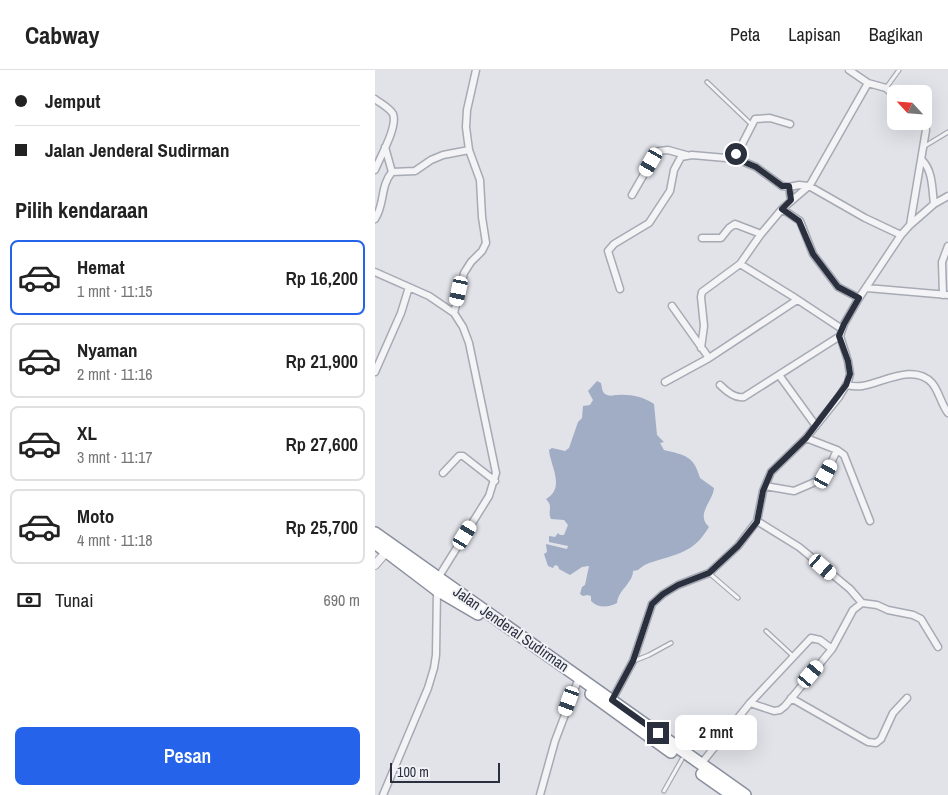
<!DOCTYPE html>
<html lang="id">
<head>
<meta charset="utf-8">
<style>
  :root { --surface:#fff; --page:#f6f6f6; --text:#222; --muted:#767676; --line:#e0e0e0; --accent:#2563eb }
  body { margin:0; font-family:"Archivo Narrow",sans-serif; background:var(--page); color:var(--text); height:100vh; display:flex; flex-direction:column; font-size:19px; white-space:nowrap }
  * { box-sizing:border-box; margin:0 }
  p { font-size:16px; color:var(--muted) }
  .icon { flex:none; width:28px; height:28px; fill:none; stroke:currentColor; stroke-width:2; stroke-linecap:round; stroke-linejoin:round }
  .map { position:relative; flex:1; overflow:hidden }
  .details { display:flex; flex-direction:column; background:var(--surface); width:375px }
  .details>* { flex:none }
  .hud { display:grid; align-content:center; height:110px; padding:0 15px; background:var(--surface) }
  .needle { width:32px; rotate:296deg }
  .tools { position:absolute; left:512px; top:15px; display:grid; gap:10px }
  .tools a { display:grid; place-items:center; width:45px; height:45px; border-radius:8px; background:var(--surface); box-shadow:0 5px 20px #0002; font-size:25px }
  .scale { position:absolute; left:15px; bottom:12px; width:110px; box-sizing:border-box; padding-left:5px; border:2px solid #2b303f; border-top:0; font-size:14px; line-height:18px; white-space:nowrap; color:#2b303f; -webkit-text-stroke:4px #f1f2f6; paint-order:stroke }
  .end { position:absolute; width:22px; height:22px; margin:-11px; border:6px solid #2b303f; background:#fff; box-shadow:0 0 0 2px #fff }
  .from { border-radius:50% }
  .bubble { position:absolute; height:35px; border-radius:8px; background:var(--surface); box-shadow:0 5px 20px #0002; font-size:16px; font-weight:600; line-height:35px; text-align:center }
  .car { position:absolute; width:15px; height:30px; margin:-15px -8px; border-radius:6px; box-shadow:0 0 4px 1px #0007; background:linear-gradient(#fff 24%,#345 0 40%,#fff 0 76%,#345 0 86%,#fff 0) }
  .hud b { display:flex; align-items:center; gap:18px; height:48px; font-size:19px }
  .hud b+b { border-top:1px solid var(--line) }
  .hud i { width:12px; height:12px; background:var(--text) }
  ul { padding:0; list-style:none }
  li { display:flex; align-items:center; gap:15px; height:75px; margin:0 10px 8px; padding:0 5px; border:2px solid var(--line); border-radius:8px }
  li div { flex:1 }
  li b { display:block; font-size:19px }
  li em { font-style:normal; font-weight:600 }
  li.selected { border-color:var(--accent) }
  li>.icon { width:45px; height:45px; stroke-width:1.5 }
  h2 { padding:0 15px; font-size:22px; line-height:60px }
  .pay { display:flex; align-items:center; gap:12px; height:55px; padding:0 15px; font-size:19px }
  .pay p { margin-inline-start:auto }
  .cta { display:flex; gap:10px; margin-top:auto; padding:10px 15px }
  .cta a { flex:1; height:58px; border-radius:8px; background:var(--accent); color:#fff; font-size:20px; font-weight:600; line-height:58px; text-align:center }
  header { display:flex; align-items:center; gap:30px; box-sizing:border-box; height:70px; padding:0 25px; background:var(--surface); border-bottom:1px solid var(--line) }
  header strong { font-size:24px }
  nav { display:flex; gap:28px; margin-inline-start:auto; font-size:18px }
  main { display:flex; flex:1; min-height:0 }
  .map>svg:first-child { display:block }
  .water { fill:#a0adc5 }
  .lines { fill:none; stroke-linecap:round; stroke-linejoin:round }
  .service-casing { stroke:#a7aab3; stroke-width:5.5 }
  .minor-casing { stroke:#a7aab3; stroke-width:9 }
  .tertiary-casing { stroke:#a7aab3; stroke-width:10 }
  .trunk-casing { stroke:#8a8f9e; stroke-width:14 }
  .service { stroke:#f4f4f7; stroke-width:3 }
  .minor { stroke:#f4f4f7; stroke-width:6 }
  .tertiary { stroke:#f4f4f7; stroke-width:8 }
  .trunk { stroke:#fff; stroke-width:11 }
  .route { stroke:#2b303f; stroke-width:6 }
  .labels { text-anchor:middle; stroke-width:4; stroke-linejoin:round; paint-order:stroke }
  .street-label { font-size:15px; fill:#2b303f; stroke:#f1f2f6 }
</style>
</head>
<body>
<header>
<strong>Cabway</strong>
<nav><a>Peta</a><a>Lapisan</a><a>Bagikan</a></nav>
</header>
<main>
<section class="details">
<div class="hud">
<b><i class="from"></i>Jemput</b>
<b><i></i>Jalan Jenderal Sudirman</b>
</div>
<h2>Pilih kendaraan</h2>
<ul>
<li class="selected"><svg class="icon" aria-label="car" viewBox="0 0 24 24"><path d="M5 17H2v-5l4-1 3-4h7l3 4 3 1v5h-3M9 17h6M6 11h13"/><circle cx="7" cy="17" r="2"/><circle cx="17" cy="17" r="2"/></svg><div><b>Hemat</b><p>1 mnt · 11:15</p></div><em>Rp 16,200</em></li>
<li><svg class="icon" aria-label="car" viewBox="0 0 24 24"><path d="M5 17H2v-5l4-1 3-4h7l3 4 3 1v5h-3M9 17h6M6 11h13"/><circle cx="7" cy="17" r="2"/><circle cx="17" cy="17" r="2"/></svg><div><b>Nyaman</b><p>2 mnt · 11:16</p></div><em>Rp 21,900</em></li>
<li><svg class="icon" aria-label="car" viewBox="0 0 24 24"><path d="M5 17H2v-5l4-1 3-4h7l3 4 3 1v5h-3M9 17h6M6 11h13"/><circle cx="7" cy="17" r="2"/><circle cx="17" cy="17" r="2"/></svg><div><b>XL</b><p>3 mnt · 11:17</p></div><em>Rp 27,600</em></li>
<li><svg class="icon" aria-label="car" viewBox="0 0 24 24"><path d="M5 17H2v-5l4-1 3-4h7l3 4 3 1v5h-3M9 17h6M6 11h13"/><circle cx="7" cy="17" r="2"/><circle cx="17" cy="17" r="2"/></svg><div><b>Moto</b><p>4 mnt · 11:18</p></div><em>Rp 25,700</em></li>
</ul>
<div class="pay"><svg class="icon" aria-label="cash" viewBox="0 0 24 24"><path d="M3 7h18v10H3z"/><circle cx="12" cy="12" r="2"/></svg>Tunai<p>690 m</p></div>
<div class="cta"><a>Pesan</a></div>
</section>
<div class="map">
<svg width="573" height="725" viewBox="0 0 573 725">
  <rect width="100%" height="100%" fill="#e1e3e9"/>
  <path class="water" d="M222,311L226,313C227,317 227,322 230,324C235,327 238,325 243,325C255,324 269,327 279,334L282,365L289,372L285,373L289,380C310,385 319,386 325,408L339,418C338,431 320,445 334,457C321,478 311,482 287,489C278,492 270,493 263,500L258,501C258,513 243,520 242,533C233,538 223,538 216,531V526L212,525L208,526L205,524L207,517L210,515L214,496L207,497L195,505L184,499L183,496L180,495L178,498L173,496L169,484L172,482L171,474L192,479L193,476L174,472V466L180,467L183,463L185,465H189L193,455L189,450L176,449C172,441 179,437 171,429C191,418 175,395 174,380L177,378L190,381L194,378L203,352L207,348L208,336L215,335L218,330L213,321Z"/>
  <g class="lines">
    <defs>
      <path id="service" d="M332,12L376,54
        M511,18L524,0
        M550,76L573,62
        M334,503L363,528
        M391,561L418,586
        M259,591L274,585L296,573
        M289,721L307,689"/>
      <path id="minor" d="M474,0L493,13L511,18L521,27
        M0,29C5,33 15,38 18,44C23,57 5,87 0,100
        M415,54L395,48L380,49L361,86L362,89L381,97L407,116L414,117L416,130
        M10,77L17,102
        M547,90C558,101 557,119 559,134
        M414,117L424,115L434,116L490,148L526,165
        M257,125L280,85L284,81L293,80L311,85
        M407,139L425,151L438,184L463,217L484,228
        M0,149C10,134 5,116 17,102L40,101L56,90L68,85L94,80
        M535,155L551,60L548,51
        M327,168H346L354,158L360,154L386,164
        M365,194L417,226L467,259
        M0,202L54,226L79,243L88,257L94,273L121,403L114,426L63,508
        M492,218L573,225
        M245,219L233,181L239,174L274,153L295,121L299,100L306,87L317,85L362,89
        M568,225L567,192L573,176
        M297,236L334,288
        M79,243L89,203L96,192L107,181L111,173L107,147L105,110L94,80L91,57L92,40L101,0
        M326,278L329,256L326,227L327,222L365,194L386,164L407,139L435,115L493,13
        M0,302L26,243L34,217
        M404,305L441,356
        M290,312L334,288L422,230
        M345,315C351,321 360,329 369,327L465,266
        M471,315C476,316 481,317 487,316C507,313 539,293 557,313C564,321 566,334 573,343
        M431,368L462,380L469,385L495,451
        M68,403L84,386H88L120,411
        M390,416L419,421L440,412L451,404L462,380
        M382,451L424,477L475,519L487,533
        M416,628L493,672L501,673L506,669L518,643L532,628
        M237,630L258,591L277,534L288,524L303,515L334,503L363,476L382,451L388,421L396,402L431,368L464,327L473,312L475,304L473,291L465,266L469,254L484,228L526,165L535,155L559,134L573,126
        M375,633L436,568L445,570L457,579
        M326,694L375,633L399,641L405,640L410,636L457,579L478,540L487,533L502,535L513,540L538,545L546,549L563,577
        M8,725L53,618L59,598L61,585L62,520
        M165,725L180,671L202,613"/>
      <path id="tertiary" d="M0,495L12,481"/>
      <path id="trunk" d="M0,463L370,725
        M0,473L62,520L103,544
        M216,624L296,682
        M327,704L357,725"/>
    </defs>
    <use href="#service" class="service-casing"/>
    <use href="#minor" class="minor-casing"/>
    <use href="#tertiary" class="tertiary-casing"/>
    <use href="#trunk" class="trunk-casing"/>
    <use href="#service" class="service"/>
    <use href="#minor" class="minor"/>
    <use href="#tertiary" class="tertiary"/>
    <use href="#trunk" class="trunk"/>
  </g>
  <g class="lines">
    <path class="route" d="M283,663L237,630L258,591L277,534L288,524L303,515L334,503L363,476L382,452L388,421L396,402L431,368L471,315L475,304L473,291L464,266L469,254L484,228L463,217L438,184L424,151L407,139L416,130L414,116H407L381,97L362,89L361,84"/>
  </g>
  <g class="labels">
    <g class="street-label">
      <text transform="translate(136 559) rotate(35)" y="5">Jalan Jenderal Sudirman</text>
    </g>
  </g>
</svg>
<div class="tools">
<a><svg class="needle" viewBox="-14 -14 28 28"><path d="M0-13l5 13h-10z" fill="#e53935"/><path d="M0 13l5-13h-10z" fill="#767676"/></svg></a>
</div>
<div class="scale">100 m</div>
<i class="end from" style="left:361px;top:84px"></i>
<i class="end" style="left:283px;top:663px"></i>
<div class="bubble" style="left:300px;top:645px;width:82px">2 mnt</div>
<i class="car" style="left:276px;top:92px;rotate:210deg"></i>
<i class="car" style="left:84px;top:221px;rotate:192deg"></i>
<i class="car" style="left:451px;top:404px;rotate:29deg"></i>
<i class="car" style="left:90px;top:465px;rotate:31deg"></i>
<i class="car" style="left:448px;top:497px;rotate:131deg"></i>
<i class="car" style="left:436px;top:604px;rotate:40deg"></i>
<i class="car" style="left:194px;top:631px;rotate:200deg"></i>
</div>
</main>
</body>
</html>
